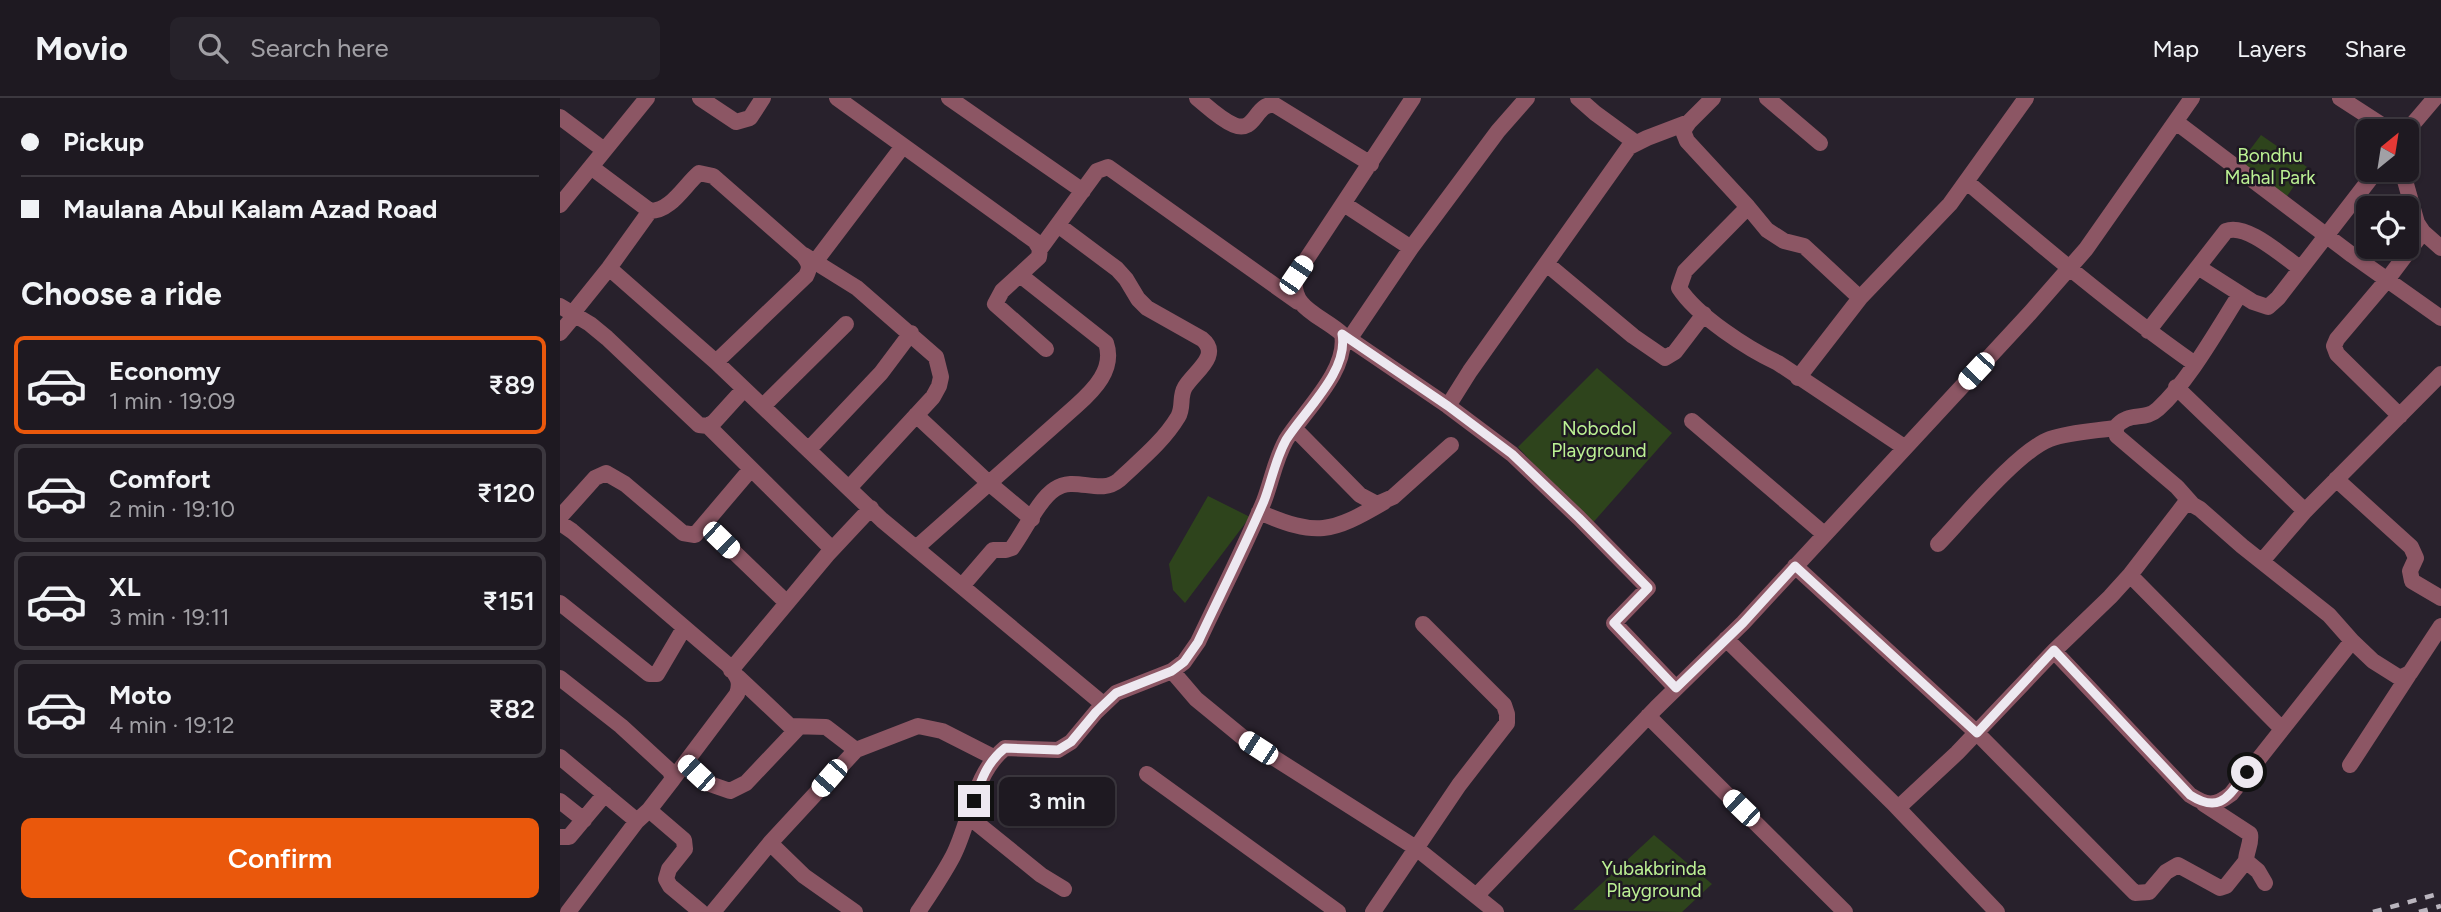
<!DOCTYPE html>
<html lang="en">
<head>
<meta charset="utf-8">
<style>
  :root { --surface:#1e1921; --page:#26222a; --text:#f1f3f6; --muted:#a1a0a5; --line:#3c383f; --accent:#ea580c }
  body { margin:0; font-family:Figtree,sans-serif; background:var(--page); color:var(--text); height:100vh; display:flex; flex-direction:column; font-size:26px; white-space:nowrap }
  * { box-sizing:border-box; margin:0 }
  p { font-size:23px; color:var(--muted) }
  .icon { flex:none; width:38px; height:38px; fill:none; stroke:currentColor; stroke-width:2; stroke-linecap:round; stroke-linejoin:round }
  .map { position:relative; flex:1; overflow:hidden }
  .sheet { display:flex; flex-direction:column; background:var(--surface); width:560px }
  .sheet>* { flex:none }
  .hud { display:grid; align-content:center; height:154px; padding:0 21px; background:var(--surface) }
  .needle { width:46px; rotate:30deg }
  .tools { position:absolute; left:1796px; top:21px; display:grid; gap:14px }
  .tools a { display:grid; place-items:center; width:63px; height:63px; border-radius:10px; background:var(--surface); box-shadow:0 2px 5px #0004,0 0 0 2px var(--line); font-size:35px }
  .end { position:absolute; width:32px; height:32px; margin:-16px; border:9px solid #ede8f0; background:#111; box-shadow:0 0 0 4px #111 }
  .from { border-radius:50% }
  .bubble { position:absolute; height:49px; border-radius:10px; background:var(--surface); box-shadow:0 2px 5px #0004,0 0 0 2px var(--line); font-size:23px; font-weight:600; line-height:49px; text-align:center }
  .car { position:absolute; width:21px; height:42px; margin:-21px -10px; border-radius:9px; box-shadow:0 0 5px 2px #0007; background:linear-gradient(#fff 24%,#345 0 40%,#fff 0 76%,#345 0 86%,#fff 0) }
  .hud b { display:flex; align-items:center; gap:24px; height:66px; font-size:26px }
  .hud b+b { border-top:2px solid var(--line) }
  .hud i { width:18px; height:18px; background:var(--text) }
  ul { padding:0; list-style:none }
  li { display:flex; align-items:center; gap:21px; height:98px; margin:0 14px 10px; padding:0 7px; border:4px solid var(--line); border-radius:10px }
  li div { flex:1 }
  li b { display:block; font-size:26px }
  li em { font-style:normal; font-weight:600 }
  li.current { border-color:var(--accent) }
  li>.icon { width:63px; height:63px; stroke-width:1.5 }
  h2 { padding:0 21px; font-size:32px; line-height:84px }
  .cta { display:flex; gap:14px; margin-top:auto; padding:14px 21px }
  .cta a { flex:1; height:80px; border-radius:10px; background:var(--accent); color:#fff; font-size:28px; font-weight:600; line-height:80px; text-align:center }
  header { display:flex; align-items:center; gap:42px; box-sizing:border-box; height:98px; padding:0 35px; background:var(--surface); border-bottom:2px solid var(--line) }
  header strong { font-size:33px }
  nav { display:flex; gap:38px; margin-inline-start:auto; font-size:24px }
  .search { width:490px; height:63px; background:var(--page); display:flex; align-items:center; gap:18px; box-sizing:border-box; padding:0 24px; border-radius:10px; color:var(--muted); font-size:26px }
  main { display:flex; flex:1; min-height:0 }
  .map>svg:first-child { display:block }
  .green { fill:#2e441c }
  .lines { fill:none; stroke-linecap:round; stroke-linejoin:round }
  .minor { stroke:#8c5664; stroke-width:16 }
  .rail { stroke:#bab5be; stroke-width:4.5; stroke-dasharray:9 9; stroke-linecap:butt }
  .route { stroke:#ede8f0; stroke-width:9 }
  .labels { text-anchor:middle; stroke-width:5; stroke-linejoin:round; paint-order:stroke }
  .park-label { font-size:19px; fill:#bcf194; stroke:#1e1822 }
</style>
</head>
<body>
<header>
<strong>Movio</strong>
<div class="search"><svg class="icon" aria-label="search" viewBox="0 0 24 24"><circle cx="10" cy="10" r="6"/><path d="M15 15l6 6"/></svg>Search here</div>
<nav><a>Map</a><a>Layers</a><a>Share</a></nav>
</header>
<main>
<section class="sheet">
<div class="hud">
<b><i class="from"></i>Pickup</b>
<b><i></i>Maulana Abul Kalam Azad Road</b>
</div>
<h2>Choose a ride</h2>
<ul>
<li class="current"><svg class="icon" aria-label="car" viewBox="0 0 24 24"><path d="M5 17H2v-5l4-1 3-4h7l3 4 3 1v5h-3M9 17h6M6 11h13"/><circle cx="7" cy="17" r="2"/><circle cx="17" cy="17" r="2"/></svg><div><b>Economy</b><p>1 min · 19:09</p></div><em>₹89</em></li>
<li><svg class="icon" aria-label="car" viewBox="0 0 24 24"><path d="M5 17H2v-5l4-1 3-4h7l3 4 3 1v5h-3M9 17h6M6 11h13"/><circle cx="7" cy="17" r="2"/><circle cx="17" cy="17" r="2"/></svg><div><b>Comfort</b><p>2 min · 19:10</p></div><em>₹120</em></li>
<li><svg class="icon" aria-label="car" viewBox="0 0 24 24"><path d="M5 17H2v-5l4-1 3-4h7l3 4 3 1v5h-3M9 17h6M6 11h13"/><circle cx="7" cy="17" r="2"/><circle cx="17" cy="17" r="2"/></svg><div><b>XL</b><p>3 min · 19:11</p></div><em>₹151</em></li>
<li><svg class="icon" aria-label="car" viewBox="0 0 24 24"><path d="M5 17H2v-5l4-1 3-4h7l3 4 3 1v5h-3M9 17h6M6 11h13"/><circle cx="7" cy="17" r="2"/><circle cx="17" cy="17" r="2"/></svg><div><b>Moto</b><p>4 min · 19:12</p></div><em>₹82</em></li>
</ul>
<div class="cta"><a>Confirm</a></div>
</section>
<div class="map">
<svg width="1881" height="814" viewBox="0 0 1881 814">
  <rect width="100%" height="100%" fill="#28212c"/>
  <path class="green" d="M1701,37L1747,69L1723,104L1677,69Z
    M1037,270L1112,335L1030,428L958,349Z
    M648,398L690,419L625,505L613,492L609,466Z
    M1094,737L1152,786L1122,814L1013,812Z"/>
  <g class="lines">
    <path class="minor" d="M140,0L176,24L190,20L203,0
      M277,0L475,143L480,151L479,159L442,193L435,206L486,251
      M389,0L523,93
      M637,0C648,9 660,21 674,27C696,36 695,4 715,7L811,66
      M1018,0L1035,15L1076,45
      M1153,0L1129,24L1123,33L1127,43L1188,109L1125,173L1119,190C1137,218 1188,251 1218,265L1344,349
      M1207,0L1260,45
      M1780,0L1831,33L1852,27L1875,0
      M0,19L44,52
      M1616,24L1792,157L1881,220
      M31,69L90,113C111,113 124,88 139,75L153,78L243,157C249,165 251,169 246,178L156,264
      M1842,72L1857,125L1863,134L1881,150
      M1407,84C1481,147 1555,210 1635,266
      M784,106L851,150
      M0,107L87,0
      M1188,109L1207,132L1224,143L1244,148L1300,200
      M480,151L537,73L548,69L738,204
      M244,157L297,190L376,259L381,279L379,288L373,299L289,390
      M255,164L343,48
      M988,167L1073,238L1105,260L1115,254L1144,216
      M1638,169L1693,204L1708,209L1718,200L1817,72
      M49,170L156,264L322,422L543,606
      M0,208L30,226L47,240L139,327L148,328L154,324L184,291
      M12,216L49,170L90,113
      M1588,233L1666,133C1687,125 1722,158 1740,170
      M0,235L15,217
      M782,236L888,308L910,273L1069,49L1087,40L1129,24
      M790,240L851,150L938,33L967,0
      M1238,280L1300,200L1390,106L1466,0
      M1616,289L1745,413
      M203,308L286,226
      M888,308L952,356L1019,420L1088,490L1054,525L1116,590
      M356,317L430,386L472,421
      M1840,318L1777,256L1774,248L1777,241L1827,182L1863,134
      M1132,323L1264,436
      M148,328L272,451
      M735,331L800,397L817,406L833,399L891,347
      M249,351L321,275L351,235
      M1776,381L1851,449L1856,460L1850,473L1852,483L1881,500
      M1633,407L1617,389L1557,338L1555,330C1569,312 1584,324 1598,311C1629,283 1657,232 1680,196
      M699,414C757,439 771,435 824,404
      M0,419L35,380L46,375L65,386L123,435L135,437L191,371
      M0,425L12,433L168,567C176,577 182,582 177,596L113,681
      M145,426L227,505
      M1378,446C1404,419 1458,353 1490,341C1510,334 1534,333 1555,330
      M356,450L516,308C534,292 555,271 546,245L460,177
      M1702,463L1745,413L1881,276
      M1235,468L1417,635L1575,795L1589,794L1606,774L1618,767L1660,790L1666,788L1686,763
      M1570,477L1721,630
      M402,488L433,452H446L452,450C464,434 479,401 495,391C515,377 540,398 559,382C579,363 603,344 618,319C624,309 619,299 625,289C634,274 662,257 642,241L587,210L578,201L566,181L557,171L498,127
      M0,505L89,576H97L124,530
      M1166,541L1333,705L1437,814
      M1494,553L1630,697C1647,708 1654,709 1671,696L1792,543
      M171,572L267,457L311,410
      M612,573L636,601L686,642L856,750L936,814
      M178,579L230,628L266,629L296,652
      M0,580L61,628L110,673L113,681L89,712L124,742L125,751L109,771L106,781L110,788L141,814
      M1088,618L1285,814
      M0,659L77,723
      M125,665L147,685L170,693L186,685L239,629
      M1790,667L1850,575
      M587,676L778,814
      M0,703L24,722
      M1644,706L1690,736C1692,745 1686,753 1686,763L1698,773L1705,785
      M1338,710L1397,655L1494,553L1550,499L1570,477L1624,407H1633L1640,411L1682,448L1769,517L1792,543L1813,563L1840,580L1850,575L1881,528
      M408,718L481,777L504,791
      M0,739H9L45,696
      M210,745L244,778L295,814
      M917,797L1096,610L1183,525L1470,215L1526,151L1632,0
      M8,814L77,723L89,712
      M153,814L210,745L296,652L358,628L382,633L433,659
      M358,814C370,796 383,777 393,758C411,723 413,676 445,650L498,652L511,644L536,614L556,595L612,573L624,564L638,544C660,497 684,451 704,403C712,382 715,362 726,342C745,312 789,272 782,236C761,217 728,210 736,177L853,0
      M813,814L899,687L947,625V616L944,607L863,526"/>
    <path class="rail" d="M1813,814L1881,795
      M1859,814L1881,808"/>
  </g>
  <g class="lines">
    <path class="route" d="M414,703C421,682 427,664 445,650L498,652L511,644L536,614L556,595L612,573L624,564L638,544C660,497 684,450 704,403C712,382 715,362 726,342C745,312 789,273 782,236L888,308L952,356L1019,420L1088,490L1054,525L1116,590L1183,525L1235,468L1417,635L1494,552L1630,697C1661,717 1669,697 1687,674"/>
  </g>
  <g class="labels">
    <g class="park-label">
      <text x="1710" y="64">Bondhu<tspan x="1710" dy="22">Mahal Park</tspan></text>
      <text x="1039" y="337">Nobodol<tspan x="1039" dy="22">Playground</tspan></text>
      <text x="1094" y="777">Yubakbrinda<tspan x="1094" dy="22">Playground</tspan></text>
    </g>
  </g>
</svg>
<div class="tools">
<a><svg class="needle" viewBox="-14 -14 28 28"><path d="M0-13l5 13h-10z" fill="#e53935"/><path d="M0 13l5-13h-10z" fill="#a1a0a5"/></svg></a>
<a><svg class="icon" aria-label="locate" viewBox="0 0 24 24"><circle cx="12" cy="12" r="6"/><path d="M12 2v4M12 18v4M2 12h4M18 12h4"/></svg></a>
</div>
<i class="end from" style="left:1687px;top:674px"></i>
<i class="end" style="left:414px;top:703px"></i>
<div class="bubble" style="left:439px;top:679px;width:116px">3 min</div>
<i class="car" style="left:736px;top:177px;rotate:34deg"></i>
<i class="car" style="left:1416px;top:273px;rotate:223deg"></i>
<i class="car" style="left:161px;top:442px;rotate:134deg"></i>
<i class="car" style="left:698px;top:650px;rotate:303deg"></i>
<i class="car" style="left:136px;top:675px;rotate:313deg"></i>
<i class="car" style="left:269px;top:680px;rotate:221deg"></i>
<i class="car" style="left:1181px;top:710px;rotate:314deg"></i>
</div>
</main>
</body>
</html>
